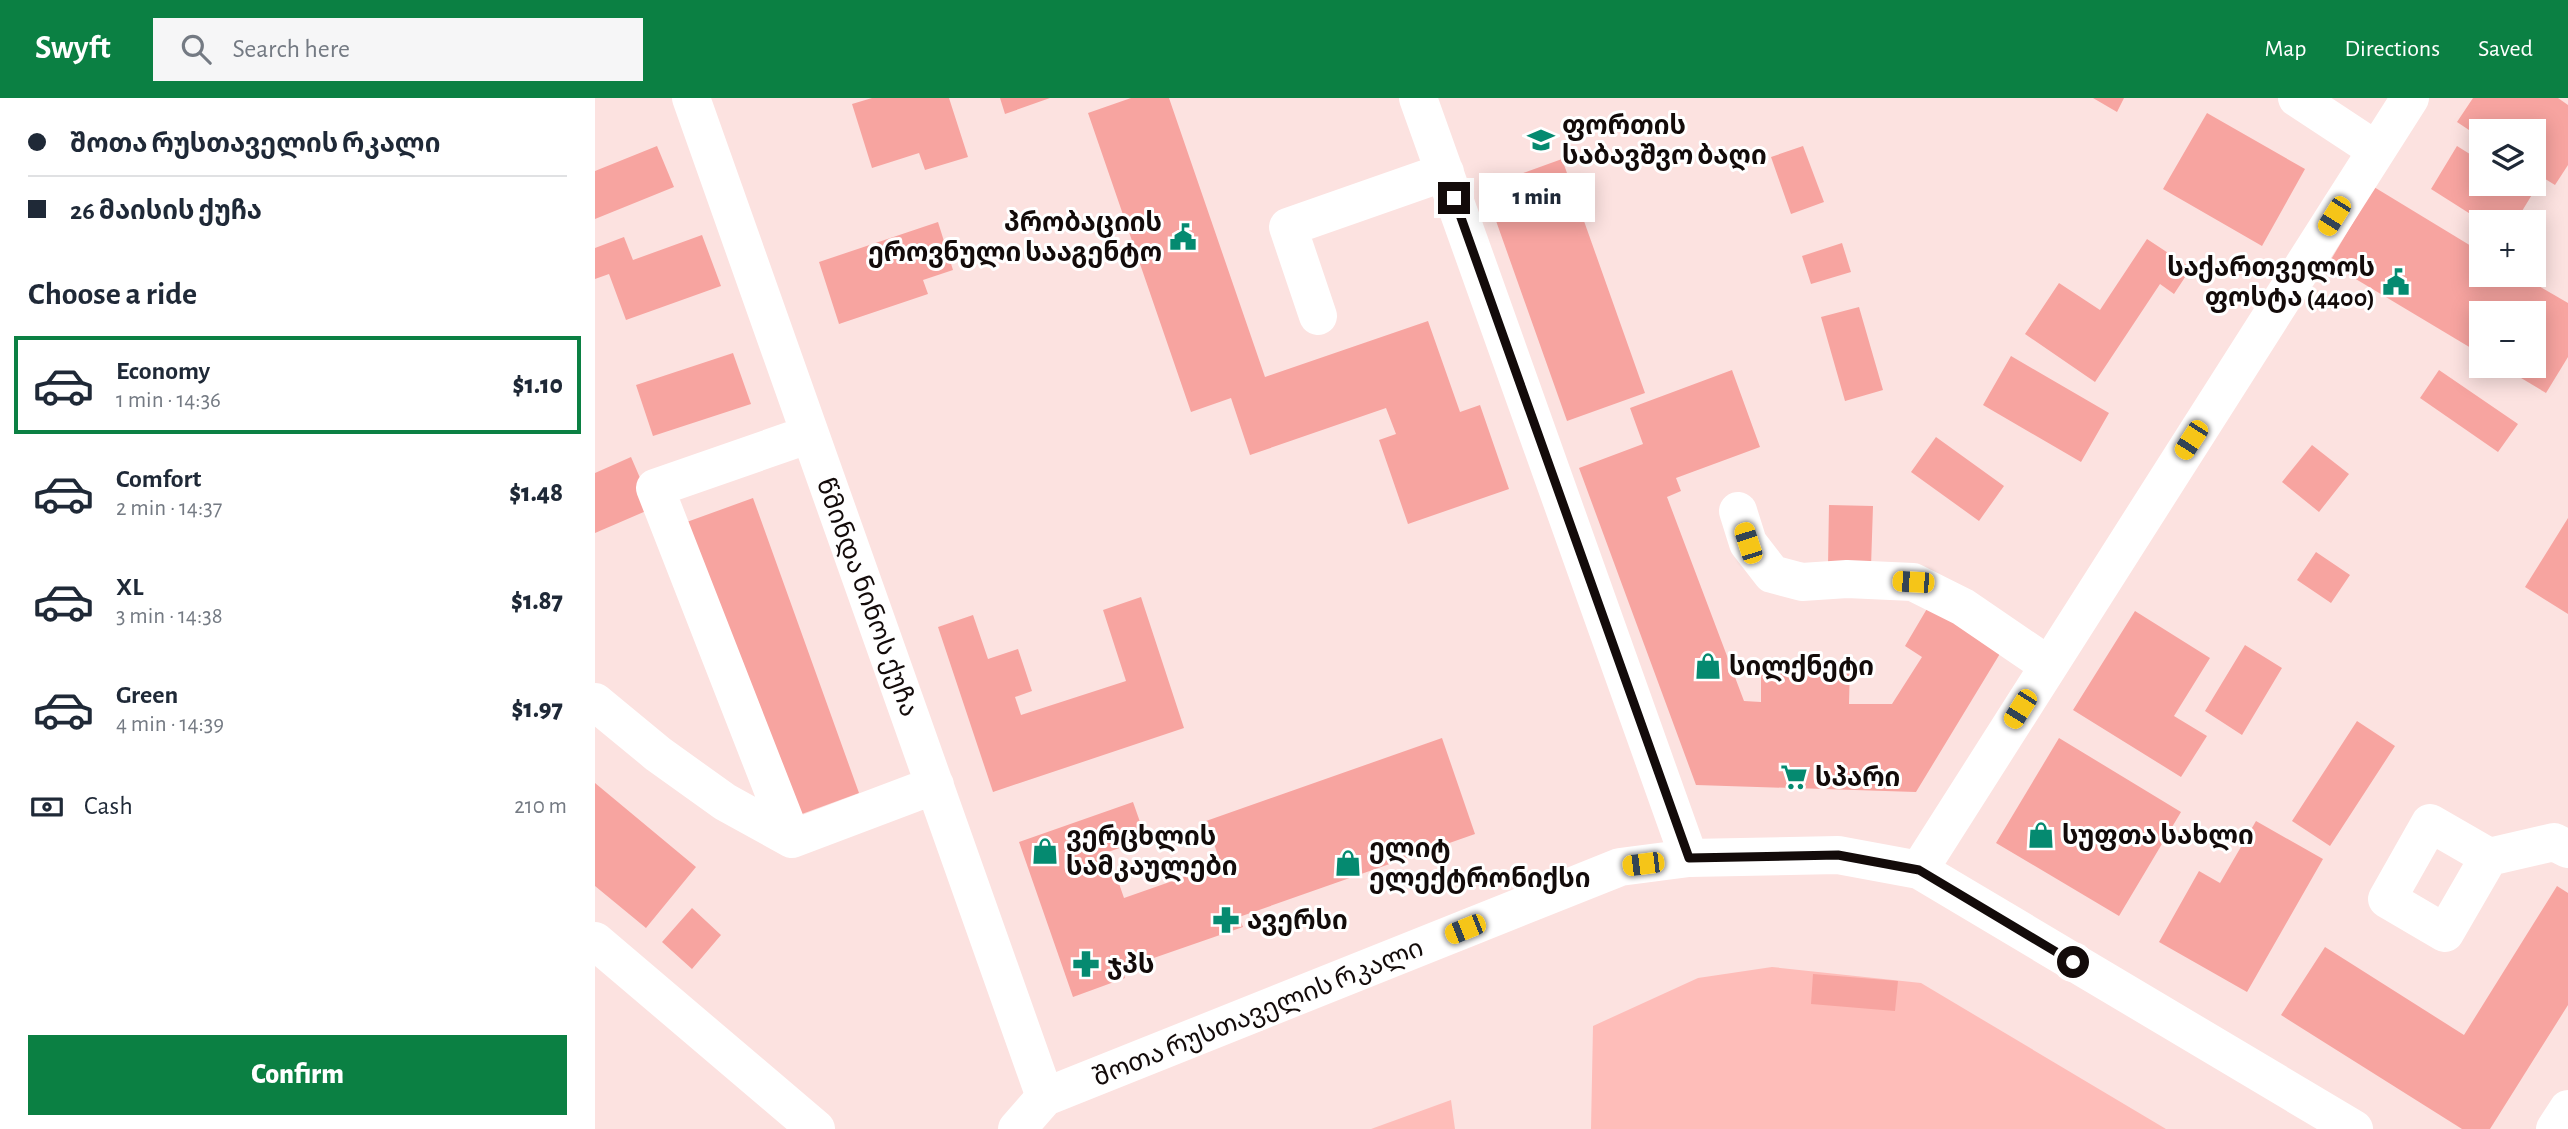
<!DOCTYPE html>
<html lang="en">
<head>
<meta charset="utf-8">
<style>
  :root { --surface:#fff; --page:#f6f6f7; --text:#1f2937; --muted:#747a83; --line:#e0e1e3; --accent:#0b8043 }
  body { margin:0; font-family:"Alegreya Sans","Noto Sans Georgian",sans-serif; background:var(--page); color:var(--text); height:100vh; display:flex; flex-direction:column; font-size:26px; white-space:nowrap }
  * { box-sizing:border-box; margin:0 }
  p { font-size:23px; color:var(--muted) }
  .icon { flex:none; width:38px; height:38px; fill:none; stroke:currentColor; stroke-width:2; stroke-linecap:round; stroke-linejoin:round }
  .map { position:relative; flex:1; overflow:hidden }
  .drawer { display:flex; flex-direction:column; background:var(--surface); width:595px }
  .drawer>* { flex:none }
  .hud { display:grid; align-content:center; height:154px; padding:0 28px; background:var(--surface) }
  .tools { position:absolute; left:1874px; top:21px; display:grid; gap:14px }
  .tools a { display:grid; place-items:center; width:77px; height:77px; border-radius:0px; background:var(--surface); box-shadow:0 4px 18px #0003; font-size:35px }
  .end { position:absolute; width:32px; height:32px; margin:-16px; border:9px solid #130b0a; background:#fff; box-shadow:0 0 0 4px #fff }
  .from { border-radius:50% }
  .bubble { position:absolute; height:49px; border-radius:0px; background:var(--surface); box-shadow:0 4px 18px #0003; font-size:23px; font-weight:800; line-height:49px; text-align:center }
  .car { position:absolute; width:21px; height:42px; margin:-21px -10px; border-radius:9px; box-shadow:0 0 5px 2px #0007; background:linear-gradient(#f5c518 24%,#345 0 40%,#f5c518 0 76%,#345 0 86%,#f5c518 0) }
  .hud b { display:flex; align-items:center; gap:24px; height:66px; font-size:26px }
  .hud b+b { border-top:2px solid var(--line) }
  .hud i { width:18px; height:18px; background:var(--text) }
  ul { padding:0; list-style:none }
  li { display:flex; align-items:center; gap:21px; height:98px; margin:0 14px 10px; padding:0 14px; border:4px solid transparent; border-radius:0px }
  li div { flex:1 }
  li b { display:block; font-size:26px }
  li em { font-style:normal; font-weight:800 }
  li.active { border-color:var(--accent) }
  li>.icon { width:63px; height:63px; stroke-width:1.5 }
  h2 { padding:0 28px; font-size:32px; line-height:84px }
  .pay { display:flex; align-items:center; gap:18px; height:77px; padding:0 28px; font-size:26px }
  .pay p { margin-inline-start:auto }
  .primary-button { display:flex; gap:14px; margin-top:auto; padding:14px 28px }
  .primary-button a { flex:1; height:80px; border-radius:0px; background:var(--accent); color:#fff; font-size:28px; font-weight:800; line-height:80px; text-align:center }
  header { display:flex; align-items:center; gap:42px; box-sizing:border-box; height:98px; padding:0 35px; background:var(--accent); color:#fff }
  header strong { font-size:33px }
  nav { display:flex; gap:38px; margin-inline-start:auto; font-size:24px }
  .search { width:490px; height:63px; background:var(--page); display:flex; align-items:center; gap:18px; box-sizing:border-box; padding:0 24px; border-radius:0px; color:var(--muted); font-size:26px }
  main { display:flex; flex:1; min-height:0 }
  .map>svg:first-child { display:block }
  .green { fill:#febdb9 }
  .building { fill:#f7a4a0 }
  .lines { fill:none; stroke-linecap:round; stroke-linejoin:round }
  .minor { stroke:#fff; stroke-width:38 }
  .major { stroke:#fff; stroke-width:38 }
  .route { stroke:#130b0a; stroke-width:9 }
  .labels { text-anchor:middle; stroke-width:6; stroke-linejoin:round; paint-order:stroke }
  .poi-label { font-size:26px; font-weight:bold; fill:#130b0a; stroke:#fff; text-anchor:start }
  .street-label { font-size:26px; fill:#130b0a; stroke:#fff }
</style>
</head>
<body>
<header>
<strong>Swyft</strong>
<div class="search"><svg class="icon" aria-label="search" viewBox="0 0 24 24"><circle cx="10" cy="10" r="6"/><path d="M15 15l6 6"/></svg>Search here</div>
<nav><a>Map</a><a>Directions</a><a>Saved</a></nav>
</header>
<main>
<section class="drawer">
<div class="hud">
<b><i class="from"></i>შოთა რუსთაველის რკალი</b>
<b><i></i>26 მაისის ქუჩა</b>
</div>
<h2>Choose a ride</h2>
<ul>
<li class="active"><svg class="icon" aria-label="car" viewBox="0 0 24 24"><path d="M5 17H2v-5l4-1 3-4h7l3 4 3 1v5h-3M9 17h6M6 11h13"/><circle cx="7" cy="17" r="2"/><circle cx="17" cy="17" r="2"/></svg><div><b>Economy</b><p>1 min · 14:36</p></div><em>$1.10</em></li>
<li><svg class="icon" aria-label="car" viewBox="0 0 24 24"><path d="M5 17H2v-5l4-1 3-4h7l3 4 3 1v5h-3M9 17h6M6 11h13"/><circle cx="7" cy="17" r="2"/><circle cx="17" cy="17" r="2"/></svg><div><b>Comfort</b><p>2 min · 14:37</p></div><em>$1.48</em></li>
<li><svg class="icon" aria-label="car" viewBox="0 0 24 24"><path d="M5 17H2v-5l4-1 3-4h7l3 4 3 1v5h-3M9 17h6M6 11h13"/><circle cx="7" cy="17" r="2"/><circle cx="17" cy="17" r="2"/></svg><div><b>XL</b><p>3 min · 14:38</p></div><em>$1.87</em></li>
<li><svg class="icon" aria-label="car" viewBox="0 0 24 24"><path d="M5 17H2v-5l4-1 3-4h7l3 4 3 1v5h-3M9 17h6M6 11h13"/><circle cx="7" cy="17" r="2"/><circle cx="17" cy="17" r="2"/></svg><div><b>Green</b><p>4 min · 14:39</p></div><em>$1.97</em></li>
</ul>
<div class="pay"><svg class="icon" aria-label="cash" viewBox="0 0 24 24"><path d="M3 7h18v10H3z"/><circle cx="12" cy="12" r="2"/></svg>Cash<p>210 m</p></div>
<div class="primary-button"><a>Confirm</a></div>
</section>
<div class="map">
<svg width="1973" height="1031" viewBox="0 0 1973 1031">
  <rect width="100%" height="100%" fill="#fce2e0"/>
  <path class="green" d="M1177,869L1326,885L1571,1031H996L998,928L1103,880Z
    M856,1002L860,1031H776Z"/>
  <path class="building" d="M277,0H354L373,59L330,72L324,55L277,70L257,6Z
    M405,0H455L410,16Z
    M536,0H574L670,279L833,223L865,314L885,307L914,391L813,426L784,342L801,336L791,310L655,357L636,300L596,314L493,15Z
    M1498,0H1529L1522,14Z
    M1878,0H1963L1973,7V67L1960,87L1939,74V33H1886V40L1862,24Z
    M1612,15L1710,71L1667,148L1568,91Z
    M62,48L79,89L0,121V73Z
    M1208,48L1229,104L1196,116L1176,59Z
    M1862,48L1886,63V86H1923L1938,95L1924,118L1934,124H1888L1836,91Z
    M967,61L1050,295L972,323L889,89Z
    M1779,89L1886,154V177H1925L1973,205V259L1951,295L1906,268H1939V215H1886V256L1734,165Z
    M343,124L358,172L328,182L333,196L244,226L224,164Z
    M1939,127L1951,135L1939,153Z
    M107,137L126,188L31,222L14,176L0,181V150L29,139L38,162Z
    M1552,141L1596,170L1579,196L1565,186L1500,284L1430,236L1464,185L1505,212Z
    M1247,145L1256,174L1216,186L1207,158Z
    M1264,209L1288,292L1250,303L1226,219Z
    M138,255L156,306L58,338L41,287Z
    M1416,258L1514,315L1486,364L1388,307Z
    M1137,272L1165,349L1081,380L1086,393L1072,399L1149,603L1166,604V566L1255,567L1254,606H1297L1327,559L1310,548L1333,509L1406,554L1321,694L1101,687L984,370L1048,346L1035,310Z
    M1844,272L1923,326L1903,354L1825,300Z
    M1341,339L1409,388L1384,423L1316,374Z
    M1717,347L1754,376L1724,414L1687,384Z
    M36,359L58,410L0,435V375Z
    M158,400L264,695L196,720L89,425Z
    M1234,407L1278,408L1276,469L1233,468Z
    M1973,420V516L1930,489Z
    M1721,454L1755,477L1736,505L1702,482Z
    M546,499L589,630L398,694L343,529L378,517L393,561L423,551L437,593L420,599L426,617L531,583L508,512Z
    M1540,513L1615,560L1579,618L1612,638L1586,679L1478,612Z
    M1650,547L1687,570L1647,637L1610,613Z
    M1762,623L1800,648L1735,748L1697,723Z
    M847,640L880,736L644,819L648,829L527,871L530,880L478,899L424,744L538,704L551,741L513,754L529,800L626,766L611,723Z
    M1464,640L1586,714L1524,818L1401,745Z
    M0,685L101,769L51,830L0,788Z
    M1661,723L1728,761L1652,894L1564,844L1604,773L1625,785Z
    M1962,788L1973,795V907L1895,1031H1867L1686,917L1730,849L1869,937Z
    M97,810L126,837L97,871L67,844Z
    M1218,876L1303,883L1300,913L1216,906Z"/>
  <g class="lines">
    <path class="minor" d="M96,0L450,999
      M823,0L1094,760
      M1702,0L1781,52
      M723,218L693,129L850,74
      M215,336L60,390L197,741L340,687
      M1143,413L1153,445L1177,476L1207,484L1252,481L1318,484L1368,509L1453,567
      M0,604L63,656L130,704L197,741
      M1894,759L1850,835L1792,801L1835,725L1894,759L1959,744L1973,751"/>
    <path class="major" d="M1324,772L1815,0
      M0,843L221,1031
      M422,1031L450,999L1025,769L1094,760L1243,757L1324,772L1759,1031
      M1960,1031L1973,1011"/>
  </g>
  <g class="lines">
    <path class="route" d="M859,100L1094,760L1243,757L1324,772L1478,864"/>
  </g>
  <defs>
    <symbol id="school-bare" viewBox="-9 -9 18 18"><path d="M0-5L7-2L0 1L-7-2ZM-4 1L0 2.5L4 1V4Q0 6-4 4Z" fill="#058a70" stroke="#fff" stroke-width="2.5" paint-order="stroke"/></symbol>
    <symbol id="civic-bare" viewBox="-9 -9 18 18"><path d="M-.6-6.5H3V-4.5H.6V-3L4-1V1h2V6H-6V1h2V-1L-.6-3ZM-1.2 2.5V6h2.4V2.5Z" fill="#058a70" stroke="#fff" stroke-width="2.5" paint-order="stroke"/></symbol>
    <symbol id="shop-bare" viewBox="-9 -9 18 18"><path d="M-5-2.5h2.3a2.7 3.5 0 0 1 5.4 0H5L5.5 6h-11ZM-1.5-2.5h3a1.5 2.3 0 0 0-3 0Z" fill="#058a70" stroke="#fff" stroke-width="2.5" paint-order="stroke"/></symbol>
    <symbol id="supermarket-bare" viewBox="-9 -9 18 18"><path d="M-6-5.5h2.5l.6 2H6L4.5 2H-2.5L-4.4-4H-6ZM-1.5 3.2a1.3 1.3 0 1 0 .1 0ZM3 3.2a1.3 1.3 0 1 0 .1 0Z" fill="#058a70" stroke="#fff" stroke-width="2.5" paint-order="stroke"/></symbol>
    <symbol id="pharmacy-bare" viewBox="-9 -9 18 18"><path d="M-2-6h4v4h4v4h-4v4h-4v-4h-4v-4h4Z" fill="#058a70" stroke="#fff" stroke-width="2.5" paint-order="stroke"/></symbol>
  </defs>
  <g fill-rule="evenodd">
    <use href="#school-bare" x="927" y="23" width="38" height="38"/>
    <use href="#civic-bare" x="569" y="120" width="38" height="38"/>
    <use href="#civic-bare" x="1782" y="165" width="38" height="38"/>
    <use href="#shop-bare" x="1094" y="549" width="38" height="38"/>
    <use href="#supermarket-bare" x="1180" y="660" width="38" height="38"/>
    <use href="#shop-bare" x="1427" y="718" width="38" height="38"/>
    <use href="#shop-bare" x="431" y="734" width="38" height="38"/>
    <use href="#shop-bare" x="734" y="746" width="38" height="38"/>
    <use href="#pharmacy-bare" x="612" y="803" width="38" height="38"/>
    <use href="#pharmacy-bare" x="472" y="847" width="38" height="38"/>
  </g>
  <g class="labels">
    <g class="poi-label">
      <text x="967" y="36">ფორთის<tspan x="967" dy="30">საბავშვო ბაღი</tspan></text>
      <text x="567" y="133" text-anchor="end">პრობაციის<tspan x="567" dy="30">ეროვნული სააგენტო</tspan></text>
      <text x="1780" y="178" text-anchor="end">საქართველოს<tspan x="1780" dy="30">ფოსტა (4400)</tspan></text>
      <text x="1134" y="577">სილქნეტი</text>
      <text x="1220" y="688">სპარი</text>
      <text x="1467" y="746">სუფთა სახლი</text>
      <text x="471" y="747">ვერცხლის<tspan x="471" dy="30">სამკაულები</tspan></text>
      <text x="774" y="759">ელიტ<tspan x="774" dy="30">ელექტრონიქსი</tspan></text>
      <text x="652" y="831">ავერსი</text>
      <text x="512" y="875">ჯპს</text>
    </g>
    <g class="street-label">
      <text transform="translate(273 499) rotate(70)" y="9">წმინდა ნინოს ქუჩა</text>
      <text transform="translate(663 914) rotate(-22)" y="9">შოთა რუსთაველის რკალი</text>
    </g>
  </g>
</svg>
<div class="tools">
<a><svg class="icon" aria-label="layers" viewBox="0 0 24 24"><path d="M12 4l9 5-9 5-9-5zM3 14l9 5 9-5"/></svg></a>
<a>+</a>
<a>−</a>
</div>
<i class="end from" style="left:1478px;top:864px"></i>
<i class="end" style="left:859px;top:100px"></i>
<div class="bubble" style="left:884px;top:75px;width:116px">1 min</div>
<i class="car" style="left:1739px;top:118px;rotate:212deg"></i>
<i class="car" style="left:1596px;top:342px;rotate:213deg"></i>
<i class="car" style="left:1153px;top:445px;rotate:342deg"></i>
<i class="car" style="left:1318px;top:484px;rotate:273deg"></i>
<i class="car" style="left:1425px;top:611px;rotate:212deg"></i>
<i class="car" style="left:1048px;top:766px;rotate:263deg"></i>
<i class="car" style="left:870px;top:831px;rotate:248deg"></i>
</div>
</main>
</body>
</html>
